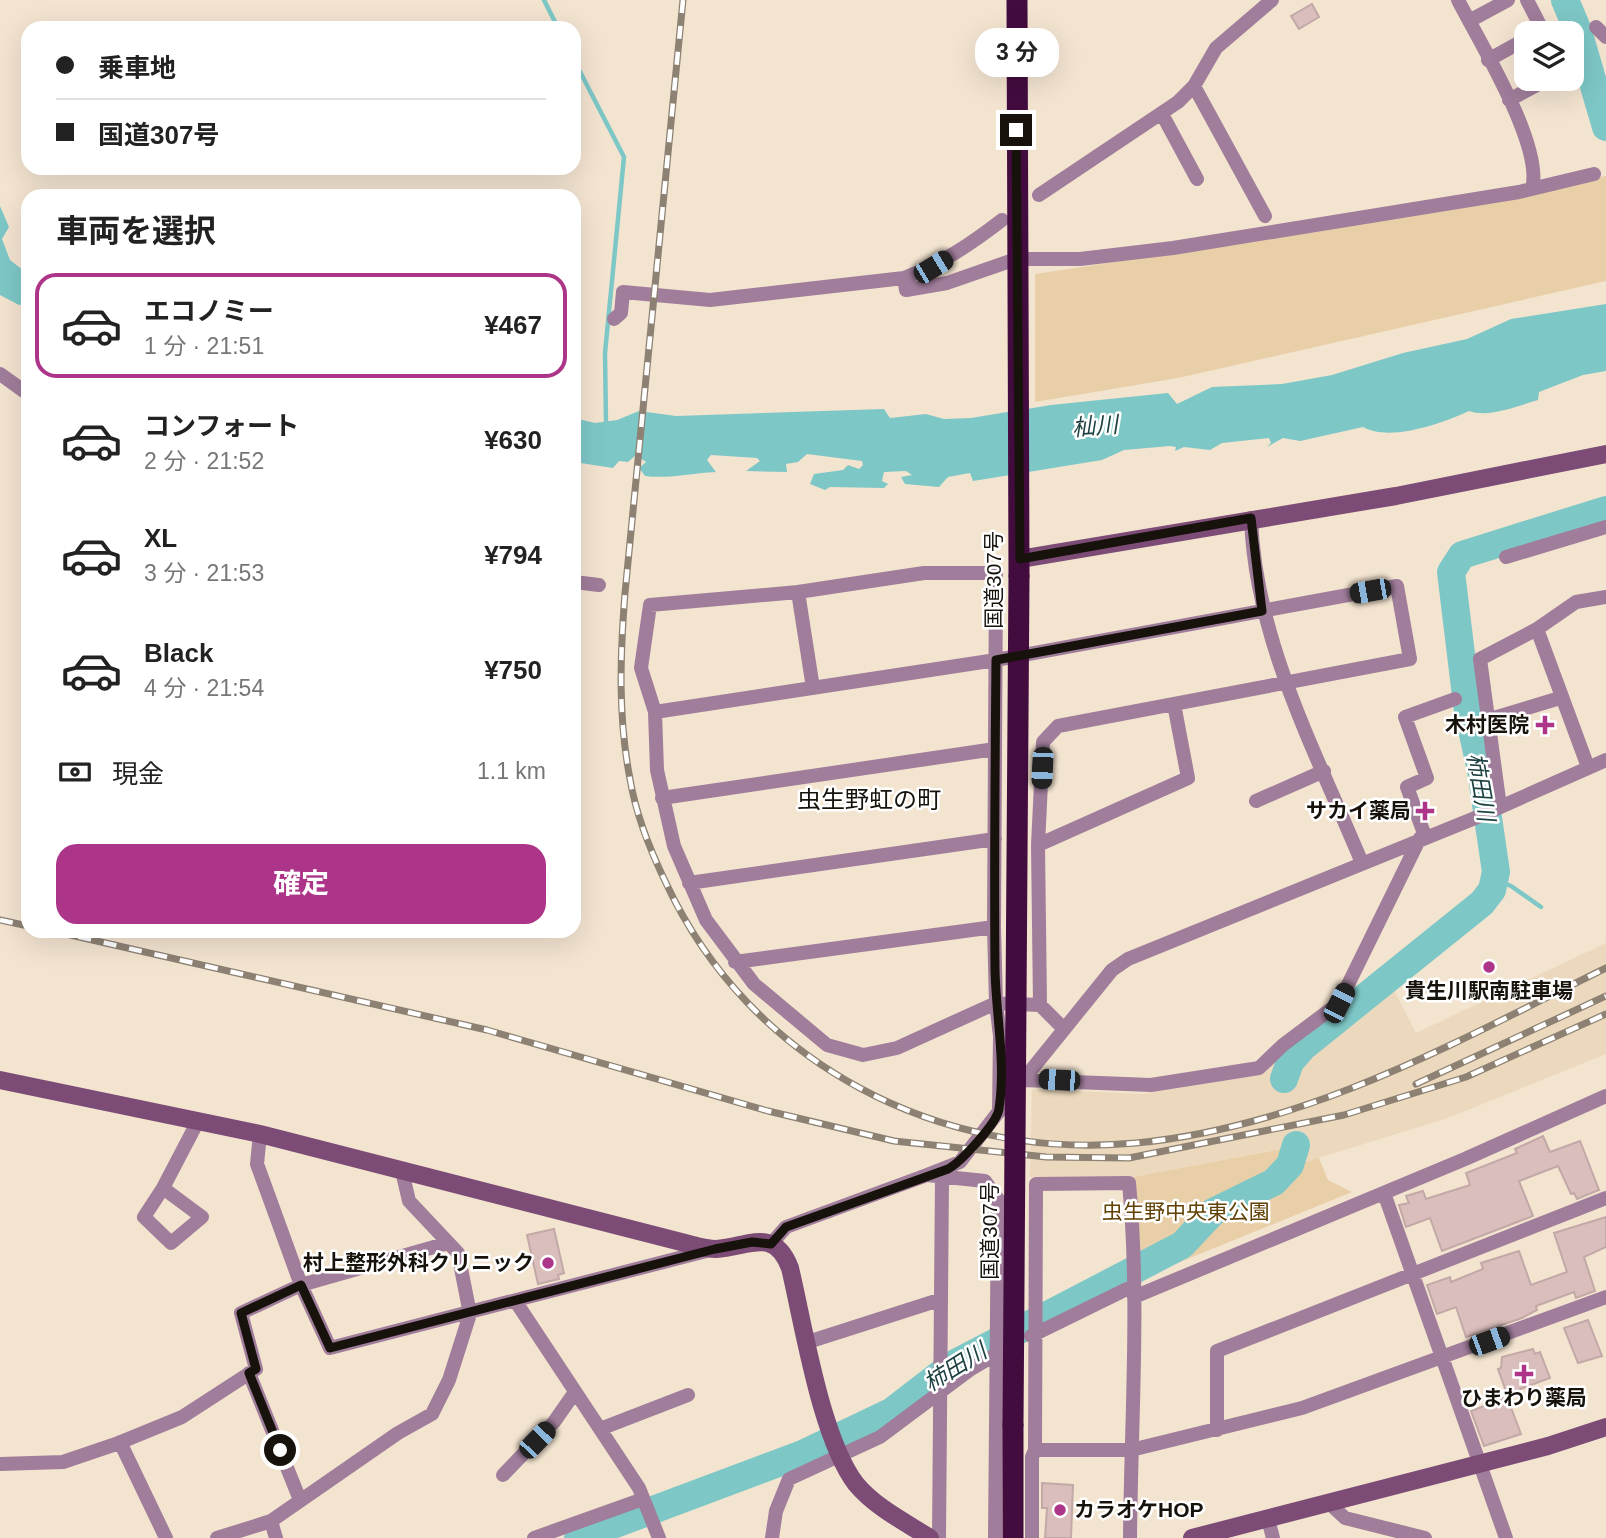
<!DOCTYPE html>
<html lang="ja">
<head>
<meta charset="utf-8">
<style>
  :root { --surface:#fff; --page:#f6f6f6; --text:#222; --muted:#767676; --line:#e0e0e0; --accent:#ad3589 }
  body { margin:0; font-family:Helvetica,"Noto Sans JP",sans-serif; background:var(--page); color:var(--text); height:100vh; display:flex; flex-direction:column; font-size:26px; white-space:nowrap }
  * { box-sizing:border-box; margin:0 }
  p { font-size:23px; color:var(--muted) }
  .icon { flex:none; width:38px; height:38px; fill:none; stroke:currentColor; stroke-width:2; stroke-linecap:round; stroke-linejoin:round }
  .map { position:relative; flex:1; overflow:hidden }
  .side { position:absolute; left:21px; top:189px; width:560px; height:749px; display:flex; flex-direction:column; background:var(--surface); border-radius:21px; box-shadow:0 7px 28px #0002 }
  .side>* { flex:none }
  .top-card { position:absolute; left:21px; top:21px; width:560px; height:154px; border-radius:21px; box-shadow:0 7px 28px #0002; display:grid; align-content:center; height:154px; padding:0 35px; background:var(--surface) }
  .buttons { position:absolute; left:1514px; top:21px; display:grid; gap:14px }
  .buttons a { display:grid; place-items:center; width:70px; height:70px; border-radius:14px; background:var(--surface); box-shadow:0 7px 28px #0002; font-size:35px }
  .end { position:absolute; width:32px; height:32px; margin:-16px; border:9px solid #17120b; background:#fff; box-shadow:0 0 0 4px #fff }
  .from { border-radius:50% }
  .bubble { position:absolute; height:49px; border-radius:21px; background:var(--surface); box-shadow:0 7px 28px #0002; font-size:23px; font-weight:700; line-height:49px; text-align:center }
  .car { position:absolute; width:21px; height:42px; margin:-21px -10px; border-radius:9px; box-shadow:0 0 5px 2px #0007; background:linear-gradient(#222 24%,#8ab4d8 0 40%,#222 0 76%,#8ab4d8 0 86%,#222 0) }
  .top-card b { display:flex; align-items:center; gap:24px; height:66px; font-size:26px }
  .top-card b+b { border-top:2px solid var(--line) }
  .top-card i { width:18px; height:18px; background:var(--text) }
  ul { padding:0; list-style:none }
  li { display:flex; align-items:center; gap:21px; height:105px; margin:0 14px 10px; padding:0 21px; border:4px solid transparent; border-radius:21px }
  li div { flex:1 }
  li b { display:block; font-size:26px }
  li em { font-style:normal; font-weight:700 }
  li.current { border-color:var(--accent) }
  li>.icon { width:63px; height:63px; stroke-width:1.5 }
  h2 { padding:0 35px; font-size:32px; line-height:84px }
  .pay { display:flex; align-items:center; gap:18px; height:77px; padding:0 35px; font-size:26px }
  .pay p { margin-inline-start:auto }
  .primary-button { display:flex; gap:14px; margin-top:auto; padding:14px 35px }
  .primary-button a { flex:1; height:80px; border-radius:21px; background:var(--accent); color:#fff; font-size:28px; font-weight:700; line-height:80px; text-align:center }
  .map>svg:first-child { display:block }
  .built { fill:#ebd8bd }
  .green { fill:#e9cfa8 }
  .water { fill:#7ec7c7 }
  .lines { fill:none; stroke-linecap:round; stroke-linejoin:round }
  .stream { stroke:#7ec7c7; stroke-width:4.5 }
  .river { stroke:#7ec7c7; stroke-width:28 }
  .building { fill:#dabebc; stroke:#c2a8a6; stroke-width:2 }
  .street { stroke:#a07d9b; stroke-width:14 }
  .secondary { stroke:#7c4b76; stroke-width:18 }
  .highway { stroke:#430c3f; stroke-width:21 }
  .rail-casing { stroke:#8c8173; stroke-width:7 }
  .rail { stroke:#fff; stroke-width:4.5; stroke-dasharray:13; stroke-linecap:butt }
  .highway-bridge { stroke:#430c3f; stroke-width:21 }
  .route { stroke:#17120b; stroke-width:9 }
  .poi-dot { fill:#ad3589; stroke:#fff; stroke-width:2.5 }
  .labels { text-anchor:middle; stroke-width:5; stroke-linejoin:round; paint-order:stroke }
  .street-label { font-size:21px; fill:#17120b; stroke:#fff }
  .poi-label { font-size:21px; font-weight:bold; fill:#17120b; stroke:#fff; text-anchor:end }
  .park-label { font-size:21px; fill:#604103; stroke:#fff }
  .water-label { font-size:23px; font-style:italic; fill:#1e4142; stroke:#fff }
  .quarter-label { font-size:24px; fill:#17120b; stroke:#fff }
</style>
</head>
<body>
<div class="map">
<svg width="1606" height="1538" viewBox="0 0 1606 1538">
  <rect width="100%" height="100%" fill="#f3e4d0"/>
  <path class="built" d="M1606,943V1054L1448,1118L1299,1164L1285,1148L1133,1177H1030L1032,1089L1143,1094L1203,1082L1284,1054L1270,1082L1290,1078L1300,1060L1394,990L1416,1033Z"/>
  <path class="green" d="M1606,176V281L1178,378L1035,402V274L1315,232Z
    M1286,1148L1299,1164L1319,1158L1328,1180L1352,1192L1141,1278L1133,1177Z"/>
  <path class="water" d="M0,206L9,227L2,239L10,260L28,274V304L19,305L0,295Z
    M1606,304V371L1583,375L1539,392L1538,400C1517,406 1490,418 1469,411C1441,424 1389,442 1363,427L1300,441L1283,438L1267,447L1271,443L1269,438L1222,443L1210,450L1184,447L1175,451L1176,447L1170,446L1124,450L1102,460L973,481L970,473L948,477L939,487L905,484L901,477L912,475L906,471L884,472L882,481L888,484L884,488L830,487L825,490L810,484L814,474L843,470L848,465L859,469L863,465L862,461L807,454L798,462L786,464L787,472L746,471L760,461L757,458L711,455L707,460L716,472C692,473 669,479 645,476L639,468L646,462L636,455L628,462L619,461L613,468L574,462V418L595,423L617,420L639,411L676,416L884,409L890,418L926,414L944,419L971,418L1051,405L1168,393L1177,404L1212,387L1282,384L1332,375L1403,353L1467,339L1511,319Z"/>
  <g class="lines">
    <path class="stream" d="M544,0L558,28
      M574,60L624,157L605,353L606,424
      M1605,125L1606,126
      M1495,879L1511,886L1541,907"/>
    <path class="river" d="M1565,0L1578,31L1606,127
      M1284,1079L1290,1062L1303,1047L1482,903L1492,890L1496,872L1481,770L1468,712L1451,572L1462,555L1606,510
      M578,1538L805,1453L891,1412L952,1365L1182,1245L1213,1212L1274,1182L1290,1165L1296,1145"/>
  </g>
  <path class="building" d="M1312,4L1319,17L1299,29L1291,16Z
    M1543,1136L1550,1152L1580,1141L1599,1190L1577,1199L1574,1193L1571,1194L1558,1166L1519,1181L1533,1216L1442,1251L1430,1218L1406,1227L1399,1205L1409,1203L1406,1196L1423,1191L1426,1199L1470,1185L1466,1173L1517,1153L1515,1149Z
    M1606,1217V1247L1584,1257L1595,1291L1576,1298L1574,1292L1536,1306L1537,1310L1522,1318L1466,1337L1456,1307L1437,1314L1427,1285L1450,1277L1451,1282L1483,1269L1481,1263L1519,1251L1531,1285L1567,1272L1554,1233Z
    M554,1229L564,1273L558,1275L559,1279L538,1284L527,1235Z
    M1588,1320L1602,1356L1578,1363L1564,1328Z
    M1533,1349L1535,1354L1540,1352L1550,1378L1507,1394L1498,1369L1501,1368L1502,1357Z
    M1507,1397L1521,1434L1484,1446L1471,1411Z
    M1042,1483L1073,1485L1071,1538H1045L1047,1508H1042Z"/>
  <g class="lines">
    <path class="street" d="M1458,0C1479,41 1544,146 1532,189
      M1527,0L1544,33
      M1469,21L1508,0
      M1596,27L1606,37
      M1488,60L1526,39
      M1194,86L1265,216
      M1509,100L1548,79
      M1162,114L1197,179
      M1039,195L1178,102L1194,86L1216,48L1272,0
      M904,278L906,290L947,283L1016,259H1080L1173,248L1519,192L1594,174
      M614,319L621,313L623,292L710,300L904,278C941,264 971,244 1002,220
      M0,374L28,394
      M1251,518C1255,640 1316,752 1362,863
      M1506,557L1606,527
      M574,582L599,585
      M798,592L813,688
      M1537,629L1588,767
      M655,712L996,660L1397,586L1410,659L1058,726L1043,742L1038,845L1040,1005L1063,1028
      M1487,720L1560,698
      M662,798L995,749
      M1256,801L1324,771
      M1500,807L1480,659L1537,629L1576,602L1606,597
      M1425,836L1407,787L1427,778L1405,717L1455,699
      M1038,845L1188,778L1174,704
      M689,883L995,839
      M735,962L994,927
      M1023,1080L1151,1085L1259,1068L1283,1045L1339,1003L1420,838
      M1015,1090L1112,970L1128,959L1480,816L1606,760
      M999,1112L1000,1036L996,1003L994,927L996,573H924L798,592L650,605L641,668L655,712L657,770L674,846L706,920L754,984L827,1045L863,1055L897,1048L996,1003L1040,1005
      M260,1134L257,1164L301,1285L330,1348L714,1249
      M927,1175L960,1162L1003,1106
      M163,1188L144,1217L171,1243L202,1217L163,1188L198,1121
      M1384,1193L1506,1538
      M771,1244L786,1227L927,1175L985,1181L998,1199L995,1538
      M1134,1297L1465,1159L1606,1096
      M516,1302L639,1488L659,1538
      M1031,1336L1133,1286
      M808,1342L939,1300
      M249,1373L300,1500
      M600,1429L688,1395
      M1217,1430V1351L1606,1198
      M120,1442L166,1538
      M0,1464L63,1462L116,1444L182,1417L256,1369L241,1313L301,1285L448,1243
      M503,1475L554,1422L575,1392
      M1330,1504L1345,1518L1425,1538
      M1268,1519L1273,1538
      M271,1521L276,1538
      M217,1538L271,1521L398,1433L432,1414L449,1380L470,1314L458,1253L409,1201L402,1171
      M534,1538L643,1499
      M772,1538L776,1511L789,1479L880,1437L971,1369L1000,1352
      M939,1538L942,1178
      M1032,1538V1457L1035,1450
      M1130,1538C1131,1420 1140,1300 1129,1183L1036,1184L1035,1450H1131L1302,1408L1606,1297"/>
    <path class="secondary" d="M1020,559L1396,496L1606,454
      M0,1080L260,1134L689,1244C697,1246 707,1249 716,1249C749,1247 774,1226 790,1268C804,1327 821,1438 856,1484C875,1507 905,1522 930,1538
      M1192,1538L1548,1446L1606,1427"/>
    <path class="highway" d="M1017,0L1019,576
      M1013,1425V1538"/>
    <defs>
      <path id="rail" d="M683,0L625,593C620,657 618,717 630,779C636,815 650,850 666,883C750,1064 940,1161 1136,1143C1306,1127 1456,1042 1606,968
        M0,920L28,926
        M53,931L487,1030L768,1111L894,1141L1046,1157L1129,1158L1344,1115L1466,1077L1606,1014
        M1416,1084L1606,996"/>
    </defs>
    <use href="#rail" class="rail-casing"/>
    <use href="#rail" class="rail"/>
    <path class="highway-bridge" d="M1013,1425L1019,576"/>
  </g>
  <g class="lines">
    <path class="route" d="M280,1450L249,1373L256,1369L241,1313L301,1285L330,1348L715,1249L752,1242L771,1244L786,1227L948,1169C961,1162 997,1123 999,1109C1006,1063 996,1015 995,970C994,867 995,763 996,660L1262,611L1251,518L1020,559L1016,130"/>
  </g>
  <g class="poi-dot">
    <path d="M1541.5 714.5h7v7h7v7h-7v7h-7v-7h-7v-7h7z"/>
    <path d="M1421.5 800.5h7v7h7v7h-7v7h-7v-7h-7v-7h7z"/>
    <circle cx="1489" cy="967" r="7"/>
    <circle cx="548" cy="1263" r="7"/>
    <path d="M1520.5 1363.5h7v7h7v7h-7v7h-7v-7h-7v-7h7z"/>
    <circle cx="1060" cy="1510" r="7"/>
  </g>
  <g class="labels">
    <g class="street-label">
      <text transform="translate(994 580) rotate(-90)" y="7">国道307号</text>
      <text transform="translate(990 1231) rotate(-90)" y="7">国道307号</text>
    </g>
    <g class="poi-label">
      <text x="1529" y="732">木村医院</text>
      <text x="1411" y="818">サカイ薬局</text>
      <text x="1489" y="998" text-anchor="middle">貴生川駅南駐車場</text>
      <text x="534" y="1270">村上整形外科クリニック</text>
      <text x="1524" y="1405" text-anchor="middle">ひまわり薬局</text>
      <text x="1074" y="1517" text-anchor="start">カラオケHOP</text>
    </g>
    <g class="park-label">
      <text x="1186" y="1219">虫生野中央東公園</text>
    </g>
    <g class="water-label">
      <text transform="translate(1095 426) rotate(-5)" y="8">杣川</text>
      <text transform="translate(1481 787) rotate(80)" y="8">柿田川</text>
      <text transform="translate(955 1367) rotate(-32)" y="8">柿田川</text>
    </g>
    <g class="quarter-label">
      <text x="869" y="808">虫生野虹の町</text>
    </g>
  </g>
</svg>
<div class="buttons">
<a><svg class="icon" aria-label="layers" viewBox="0 0 24 24"><path d="M12 4l9 5-9 5-9-5zM3 14l9 5 9-5"/></svg></a>
</div>
<i class="end from" style="left:280px;top:1450px"></i>
<i class="end" style="left:1016px;top:130px"></i>
<div class="bubble" style="left:975px;top:28px;width:84px">3 分</div>
<i class="car" style="left:933px;top:267px;rotate:59deg"></i>
<i class="car" style="left:1370px;top:591px;rotate:260deg"></i>
<i class="car" style="left:1042px;top:768px;rotate:183deg"></i>
<i class="car" style="left:1339px;top:1003px;rotate:27deg"></i>
<i class="car" style="left:1059px;top:1080px;rotate:273deg"></i>
<i class="car" style="left:1489px;top:1341px;rotate:70deg"></i>
<i class="car" style="left:537px;top:1440px;rotate:44deg"></i>
<div class="top-card">
<b><i class="from"></i>乗車地</b>
<b><i></i>国道307号</b>
</div>
<section class="side">
<h2>車両を選択</h2>
<ul>
<li class="current"><svg class="icon" aria-label="car" viewBox="0 0 24 24"><path d="M5 17H2v-5l4-1 3-4h7l3 4 3 1v5h-3M9 17h6M6 11h13"/><circle cx="7" cy="17" r="2"/><circle cx="17" cy="17" r="2"/></svg><div><b>エコノミー</b><p>1 分 · 21:51</p></div><em>¥467</em></li>
<li><svg class="icon" aria-label="car" viewBox="0 0 24 24"><path d="M5 17H2v-5l4-1 3-4h7l3 4 3 1v5h-3M9 17h6M6 11h13"/><circle cx="7" cy="17" r="2"/><circle cx="17" cy="17" r="2"/></svg><div><b>コンフォート</b><p>2 分 · 21:52</p></div><em>¥630</em></li>
<li><svg class="icon" aria-label="car" viewBox="0 0 24 24"><path d="M5 17H2v-5l4-1 3-4h7l3 4 3 1v5h-3M9 17h6M6 11h13"/><circle cx="7" cy="17" r="2"/><circle cx="17" cy="17" r="2"/></svg><div><b>XL</b><p>3 分 · 21:53</p></div><em>¥794</em></li>
<li><svg class="icon" aria-label="car" viewBox="0 0 24 24"><path d="M5 17H2v-5l4-1 3-4h7l3 4 3 1v5h-3M9 17h6M6 11h13"/><circle cx="7" cy="17" r="2"/><circle cx="17" cy="17" r="2"/></svg><div><b>Black</b><p>4 分 · 21:54</p></div><em>¥750</em></li>
</ul>
<div class="pay"><svg class="icon" aria-label="cash" viewBox="0 0 24 24"><path d="M3 7h18v10H3z"/><circle cx="12" cy="12" r="2"/></svg>現金<p>1.1 km</p></div>
<div class="primary-button"><a>確定</a></div>
</section>
</div>
</body>
</html>
